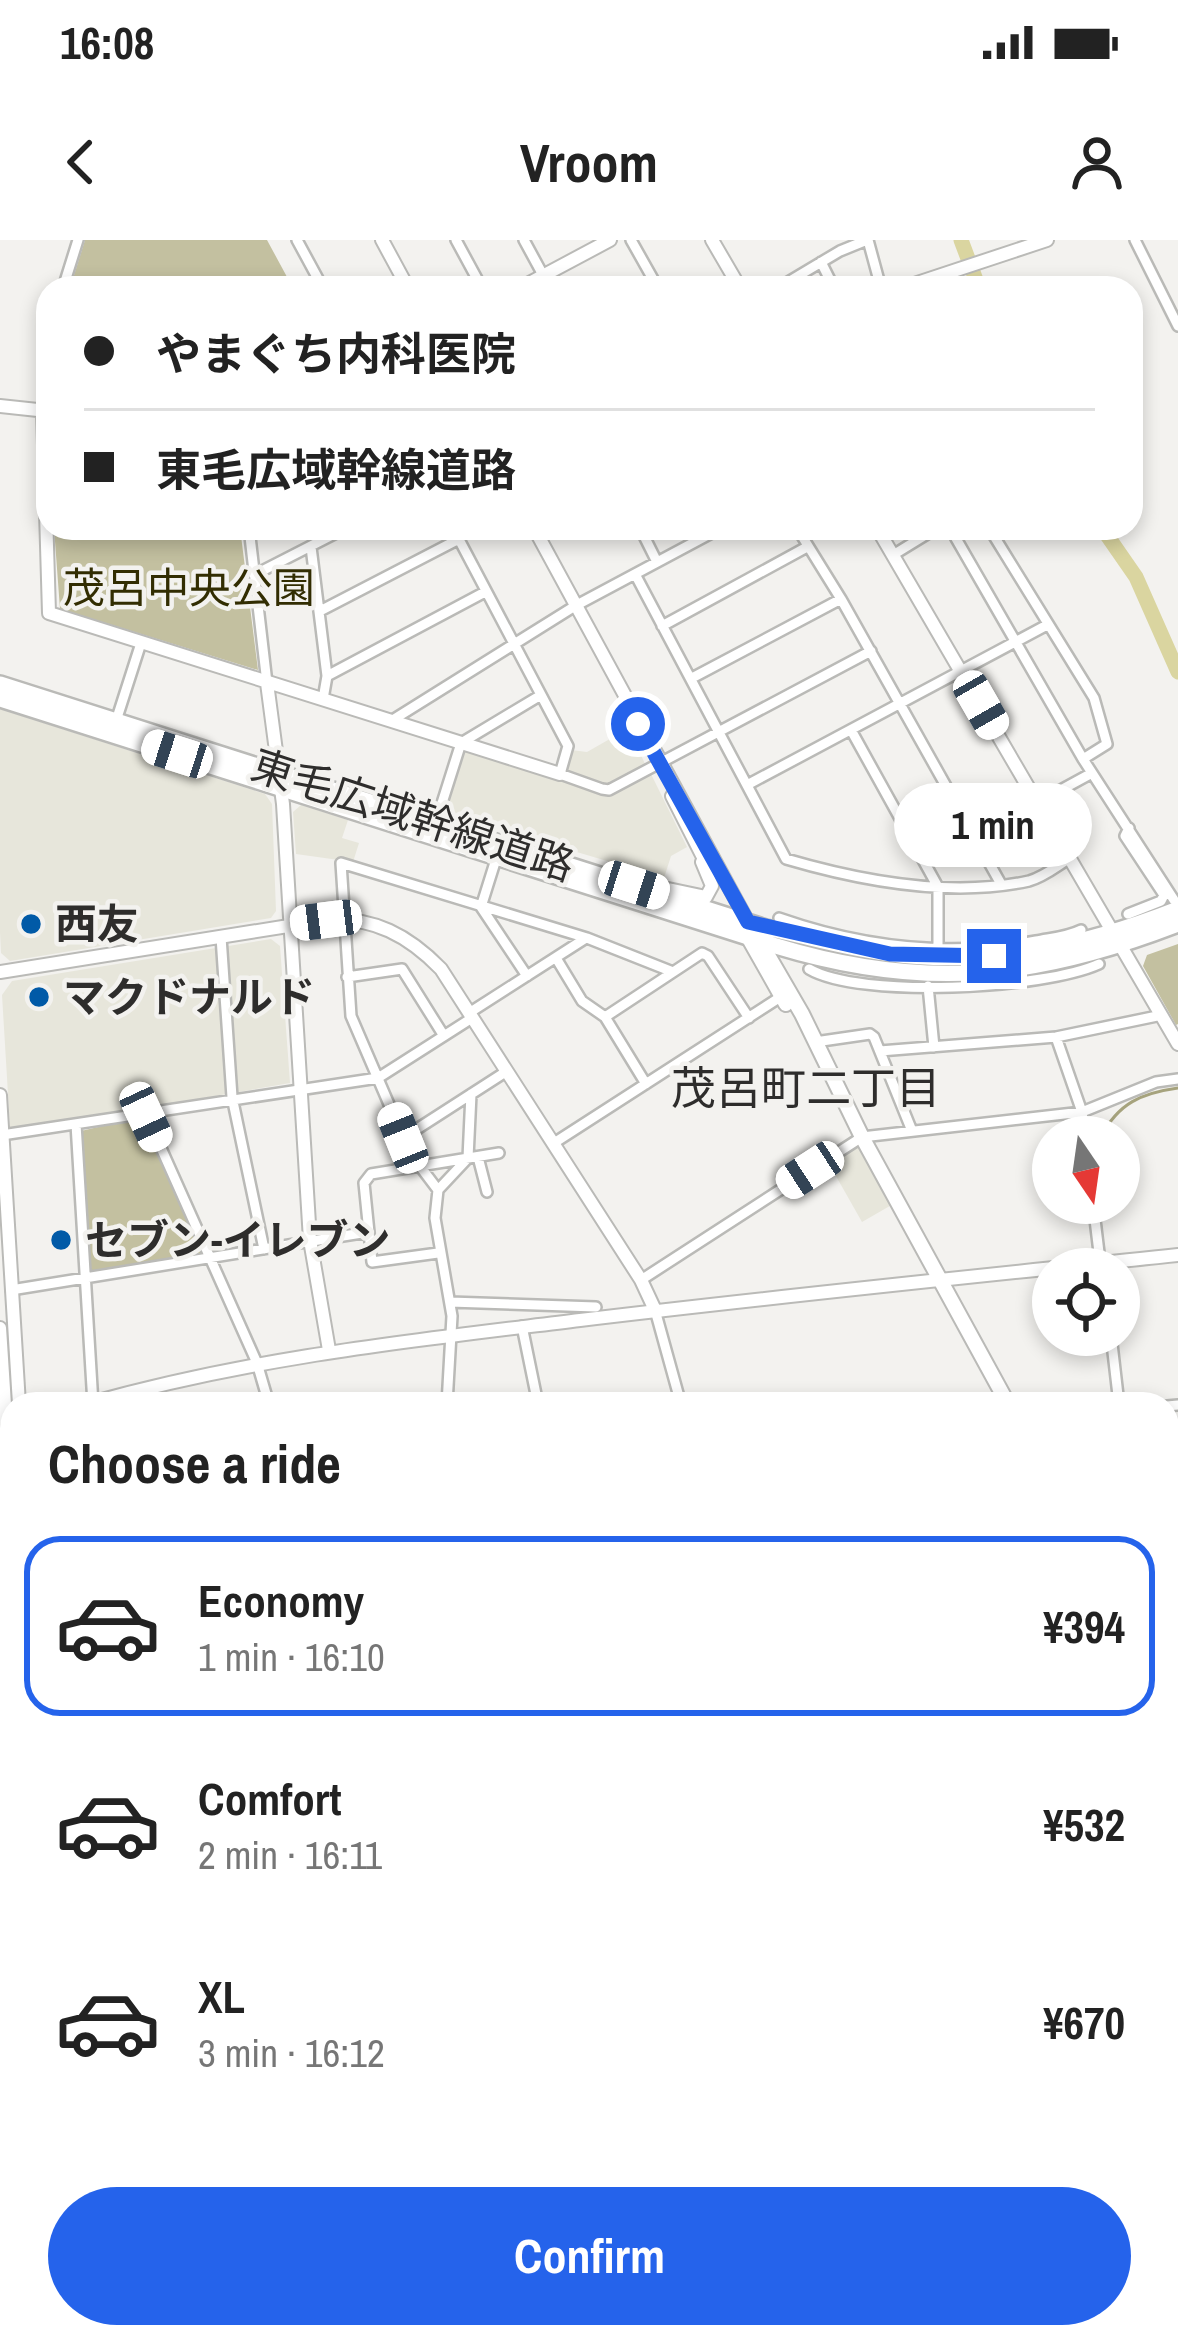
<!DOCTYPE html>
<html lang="en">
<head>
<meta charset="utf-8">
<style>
  :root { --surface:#fff; --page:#f6f6f6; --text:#222; --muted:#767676; --line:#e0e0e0; --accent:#2563eb }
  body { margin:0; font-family:"Archivo Narrow","Noto Sans JP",sans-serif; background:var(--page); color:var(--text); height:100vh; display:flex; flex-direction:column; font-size:45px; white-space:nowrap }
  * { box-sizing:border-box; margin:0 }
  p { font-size:39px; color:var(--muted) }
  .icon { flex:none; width:66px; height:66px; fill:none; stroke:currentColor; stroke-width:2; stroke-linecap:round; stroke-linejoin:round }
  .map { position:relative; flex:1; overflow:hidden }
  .side { position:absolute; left:0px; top:1152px; width:1179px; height:957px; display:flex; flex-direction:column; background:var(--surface); border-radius:36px 36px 0 0; box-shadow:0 6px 18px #0003 }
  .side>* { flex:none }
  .banner { position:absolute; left:36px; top:36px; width:1107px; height:264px; border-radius:36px; box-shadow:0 6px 18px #0003; display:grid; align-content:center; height:264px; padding:0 48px; background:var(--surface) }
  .needle { width:78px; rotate:167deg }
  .fabs { position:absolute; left:1032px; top:876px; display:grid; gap:24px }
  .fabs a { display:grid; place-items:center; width:108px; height:108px; border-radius:50%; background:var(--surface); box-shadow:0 6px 18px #0003; font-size:60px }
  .end { position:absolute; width:54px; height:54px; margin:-27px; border:15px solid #2563eb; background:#fff; box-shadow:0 0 0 6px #fff }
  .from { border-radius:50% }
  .bubble { position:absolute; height:84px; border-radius:42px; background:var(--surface); box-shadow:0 6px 18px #0003; font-size:39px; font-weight:800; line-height:84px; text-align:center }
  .car { position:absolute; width:36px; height:72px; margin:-36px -18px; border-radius:15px; box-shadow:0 0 9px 3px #0007; background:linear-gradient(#fff 24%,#345 0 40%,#fff 0 76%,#345 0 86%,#fff 0) }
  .banner b { display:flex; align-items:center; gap:42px; height:114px; font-size:45px }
  .banner b+b { border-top:3px solid var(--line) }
  .banner i { width:30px; height:30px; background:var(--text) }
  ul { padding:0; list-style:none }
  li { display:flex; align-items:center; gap:36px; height:180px; margin:0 24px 18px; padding:0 24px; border:6px solid transparent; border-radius:36px }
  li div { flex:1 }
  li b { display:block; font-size:45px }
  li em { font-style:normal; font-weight:800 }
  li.on { border-color:var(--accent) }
  li>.icon { width:108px; height:108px; stroke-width:1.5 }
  h2 { padding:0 48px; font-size:54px; line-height:144px }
  .primary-button { display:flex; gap:24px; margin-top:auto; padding:24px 48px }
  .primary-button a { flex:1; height:138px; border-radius:72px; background:var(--accent); color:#fff; font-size:48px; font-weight:800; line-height:138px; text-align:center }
  .status { display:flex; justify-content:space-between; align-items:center; height:84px; padding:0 60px; background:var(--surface); direction:ltr }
  .status svg { height:33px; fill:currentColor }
  header { display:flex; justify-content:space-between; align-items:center; height:156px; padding:0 48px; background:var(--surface); font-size:54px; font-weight:800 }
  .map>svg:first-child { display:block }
  .built { fill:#e7e6db }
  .industrial { fill:url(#industrial-grid) }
  .park { fill:#c3c0a0 }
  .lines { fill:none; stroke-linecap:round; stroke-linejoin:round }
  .stream { stroke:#a6a37d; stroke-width:3 }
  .river { stroke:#dad5a0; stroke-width:15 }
  .street-casing { stroke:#babab7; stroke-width:14 }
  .secondary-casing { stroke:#babab7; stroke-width:16 }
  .primary-casing { stroke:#babab7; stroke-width:18 }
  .highway-casing { stroke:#babab7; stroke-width:20 }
  .street { stroke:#fff; stroke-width:9 }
  .secondary { stroke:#fff; stroke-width:12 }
  .primary { stroke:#fff; stroke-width:14 }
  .highway { stroke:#fff; stroke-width:15 }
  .rail { stroke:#494847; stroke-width:3; stroke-dasharray:18 9; stroke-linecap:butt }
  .route { stroke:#2563eb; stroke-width:15 }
  .poi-dot { fill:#015aa7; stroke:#f3f2ef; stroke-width:4.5 }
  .labels { text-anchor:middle; stroke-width:9; stroke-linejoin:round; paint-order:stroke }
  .park-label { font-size:42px; fill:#322d02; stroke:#f3f2ef }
  .street-label { font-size:42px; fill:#2e2d2c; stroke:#f3f2ef }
  .poi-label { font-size:42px; font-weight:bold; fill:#2e2d2c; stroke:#f3f2ef; text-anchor:start }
  .neighbourhood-label { font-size:45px; fill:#2e2d2c; stroke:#f3f2ef }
</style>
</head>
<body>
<div class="status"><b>16:08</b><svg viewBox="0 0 49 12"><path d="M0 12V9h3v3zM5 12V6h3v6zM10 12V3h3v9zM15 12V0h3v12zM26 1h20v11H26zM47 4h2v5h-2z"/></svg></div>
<header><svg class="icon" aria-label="back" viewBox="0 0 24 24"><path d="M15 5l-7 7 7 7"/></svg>Vroom<svg class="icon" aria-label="person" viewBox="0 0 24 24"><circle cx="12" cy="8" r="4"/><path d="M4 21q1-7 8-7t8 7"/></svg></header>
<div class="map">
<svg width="1178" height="2107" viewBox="0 0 1178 2107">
  <defs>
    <pattern id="industrial-grid" width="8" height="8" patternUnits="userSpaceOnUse" patternTransform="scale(3)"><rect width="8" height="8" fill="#e7e6db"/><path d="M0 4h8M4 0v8" fill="none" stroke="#c6c6bc"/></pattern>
  </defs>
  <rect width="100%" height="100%" fill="#f3f2ef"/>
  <path class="built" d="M0,469L265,554L272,564L276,671L271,678L10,721L1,713L0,692Z
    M629,488L645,524L606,544L567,533L565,528L571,510L587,512Z
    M468,511L607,556L651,534L687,607L671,616L664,638L442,572L460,513Z
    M301,565L348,580L342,598L359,603L353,622L296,614L293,572Z
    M271,699L280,706L290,843L15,891L10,887L2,755L12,741Z
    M853,906L863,909L895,963L862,982L828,922Z"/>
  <path class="industrial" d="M0,1573L12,1576V1722L0,1721Z"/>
  <path class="park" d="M85,0H267L293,48H70Z
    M54,288H240L258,430L60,369Z
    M1178,704V784L1176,785L1143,726L1147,715Z
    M141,877L204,1013L94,1032L90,1029L81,891Z"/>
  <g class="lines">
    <path class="stream" d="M1101,897C1118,863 1142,853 1178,848
      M1098,963L1104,1015
      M1167,1319L1178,1327"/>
    <path class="river" d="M961,0L979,48
      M1102,288L1136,337L1178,432
      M0,1969H12
      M47,2097L48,2107"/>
    <defs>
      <path id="street" d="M297,0L323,48
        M456,0L482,48
        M524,0L543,35
        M631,0L658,48
        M868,0L881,48
        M1135,0L1178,86
        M821,22L834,48
        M63,48L78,0
        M778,48L840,11L867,0
        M43,171L48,138
        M249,288L267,443
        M453,288L568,506L560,534L602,549L609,550L871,411
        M640,288L657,322
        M797,288L841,359L1001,644
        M950,288L1083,519L1174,660
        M989,288L1094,458L1107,504L1083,519
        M311,307L327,436L323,459
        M893,315L937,288
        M635,334L786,619C861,641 951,658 1029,641C1044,637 1057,626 1070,618
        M254,335L346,288
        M320,371L459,299
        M662,386L807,307
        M327,436L485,352
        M692,438L841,359
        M116,481L141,403
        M391,481L575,366L721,288
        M851,490L938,647V709
        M747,545L1047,385
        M1037,563L1092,533
        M436,582L461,503L541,455
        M481,667L527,736
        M481,667L497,616
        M1128,674L1161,661L1164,655L1125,596L1129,588
        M779,678C862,707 949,717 1036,701C1051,698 1067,697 1081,690
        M221,697L232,857L264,1009
        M556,718L582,761L605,777L646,844
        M809,729C860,759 1044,749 1099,724
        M347,737L402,729L444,796
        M928,746L934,807
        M469,773L586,698
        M605,777L702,713L708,716L749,778
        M1056,797L1082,872L1085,897
        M815,802L870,794L874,797L912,891
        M880,811L1056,797L1162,775
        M145,872L257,1123L269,1164
        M76,884L93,1164
        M2,895L378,838L472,778
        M403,898L507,831
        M554,903L782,756
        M478,917L487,952
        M438,950L468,918L471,854
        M1093,963L1101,1029
        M438,1013L372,1022L364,943L371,934L499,913
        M641,1040L862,897L1082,872L1156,842L1178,839
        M11,1050L368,992
        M450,1062L596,1067
        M655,1070L681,1164
        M522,1086L538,1164
        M1111,1095L1119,1164
        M447,1164L452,1076L435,978L438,950L410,913L351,776L341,623L587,698L673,732
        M1167,1166L1178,1165
        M1167,1278L1178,1277
        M0,1289L12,1287
        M0,1347L12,1344
        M0,1411L12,1408
        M1167,1465L1178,1495
        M1167,1640L1178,1637
        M1167,1731L1178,1729
        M0,1952L12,1951
        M36,2097L37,2107
        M323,2097L324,2107
        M524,2097L534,2107
        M944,2097L946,2107
        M1079,2097L1080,2107
        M671,2107L686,2097"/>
      <path id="secondary" d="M382,0L408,48
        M712,0L740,48
        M520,48L610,0
        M902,48L1047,0
        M0,166L47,171
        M43,171L49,373L560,534
        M534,288L748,682
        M877,288L1178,804
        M267,443L283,564L310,1000L329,1110
        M672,556L709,629
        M654,646L706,657L712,646L702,622
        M0,732L326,680C373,676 409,696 441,729L641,1040L655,1070
        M0,855L19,1164
        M0,1088L12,1273
        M87,1164C253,1117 410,1101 580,1080C779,1056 979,1036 1178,1015
        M1167,1429L1178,1424
        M0,1728L12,1730
        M1167,1829L1178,1897
        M1167,1961L1178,1959
        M69,2097V2107"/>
      <path id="primary" d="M747,695L786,764
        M758,698L802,774L862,897L1008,1164
        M1167,1343L1178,1354
        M0,1559L12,1562
        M787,2097L797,2107"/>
      <path id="highway" d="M0,444L766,688C806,696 845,708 885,713C986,728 1084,706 1178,669
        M0,459L776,706C924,751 1036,739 1178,684"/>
    </defs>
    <use href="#street" class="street-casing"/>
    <use href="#secondary" class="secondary-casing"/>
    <use href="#primary" class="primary-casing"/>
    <use href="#highway" class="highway-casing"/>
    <use href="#street" class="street"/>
    <use href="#secondary" class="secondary"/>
    <use href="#primary" class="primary"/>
    <use href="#highway" class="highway"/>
    <path class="rail" d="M0,1529L12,1542
      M538,2097L548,2107"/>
  </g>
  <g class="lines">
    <path class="route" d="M638,484L748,682L890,714L994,716"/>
  </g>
  <g class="poi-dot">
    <circle cx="31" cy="684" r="12"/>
    <circle cx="39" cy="757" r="12"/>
    <circle cx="61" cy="1000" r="12"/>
  </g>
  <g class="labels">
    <g class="park-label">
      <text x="189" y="363">茂呂中央公園</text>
    </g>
    <g class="street-label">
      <text transform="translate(413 575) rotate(18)" y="15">東毛広域幹線道路</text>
    </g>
    <g class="poi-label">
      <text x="55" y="699">西友</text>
      <text x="63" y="772">マクドナルド</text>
      <text x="85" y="1015">セブン-イレブン</text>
    </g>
    <g class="neighbourhood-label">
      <text x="806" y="864">茂呂町二丁目</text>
    </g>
  </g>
</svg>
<div class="fabs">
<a><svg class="needle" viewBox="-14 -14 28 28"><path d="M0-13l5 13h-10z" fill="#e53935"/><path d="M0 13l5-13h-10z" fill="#767676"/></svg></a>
<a><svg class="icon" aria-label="locate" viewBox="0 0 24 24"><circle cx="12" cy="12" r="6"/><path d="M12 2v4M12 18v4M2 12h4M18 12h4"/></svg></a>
</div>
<i class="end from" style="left:638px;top:484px"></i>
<i class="end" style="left:994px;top:716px"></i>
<div class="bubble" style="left:894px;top:543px;width:198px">1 min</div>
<i class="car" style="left:981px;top:465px;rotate:150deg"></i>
<i class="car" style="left:177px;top:514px;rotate:288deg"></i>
<i class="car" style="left:634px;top:645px;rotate:108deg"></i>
<i class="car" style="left:326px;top:680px;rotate:263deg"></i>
<i class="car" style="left:146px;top:877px;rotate:155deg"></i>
<i class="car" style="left:403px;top:898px;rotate:338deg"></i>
<i class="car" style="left:810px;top:930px;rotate:237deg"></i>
<div class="banner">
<b><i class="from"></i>やまぐち内科医院</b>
<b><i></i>東毛広域幹線道路</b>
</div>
<section class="side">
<h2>Choose a ride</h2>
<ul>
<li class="on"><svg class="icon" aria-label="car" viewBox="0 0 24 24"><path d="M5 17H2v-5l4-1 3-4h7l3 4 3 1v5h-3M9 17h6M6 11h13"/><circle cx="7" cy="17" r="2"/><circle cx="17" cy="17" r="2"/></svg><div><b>Economy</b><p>1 min · 16:10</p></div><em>¥394</em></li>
<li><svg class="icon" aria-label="car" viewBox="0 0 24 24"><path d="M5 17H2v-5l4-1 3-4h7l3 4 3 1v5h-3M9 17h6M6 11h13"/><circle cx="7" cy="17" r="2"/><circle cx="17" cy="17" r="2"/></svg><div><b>Comfort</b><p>2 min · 16:11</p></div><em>¥532</em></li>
<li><svg class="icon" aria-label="car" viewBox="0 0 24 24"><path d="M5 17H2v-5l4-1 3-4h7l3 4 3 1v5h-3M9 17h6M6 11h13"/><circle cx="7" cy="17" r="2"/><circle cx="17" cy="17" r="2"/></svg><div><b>XL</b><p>3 min · 16:12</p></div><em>¥670</em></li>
</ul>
<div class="primary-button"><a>Confirm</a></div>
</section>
</div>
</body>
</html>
